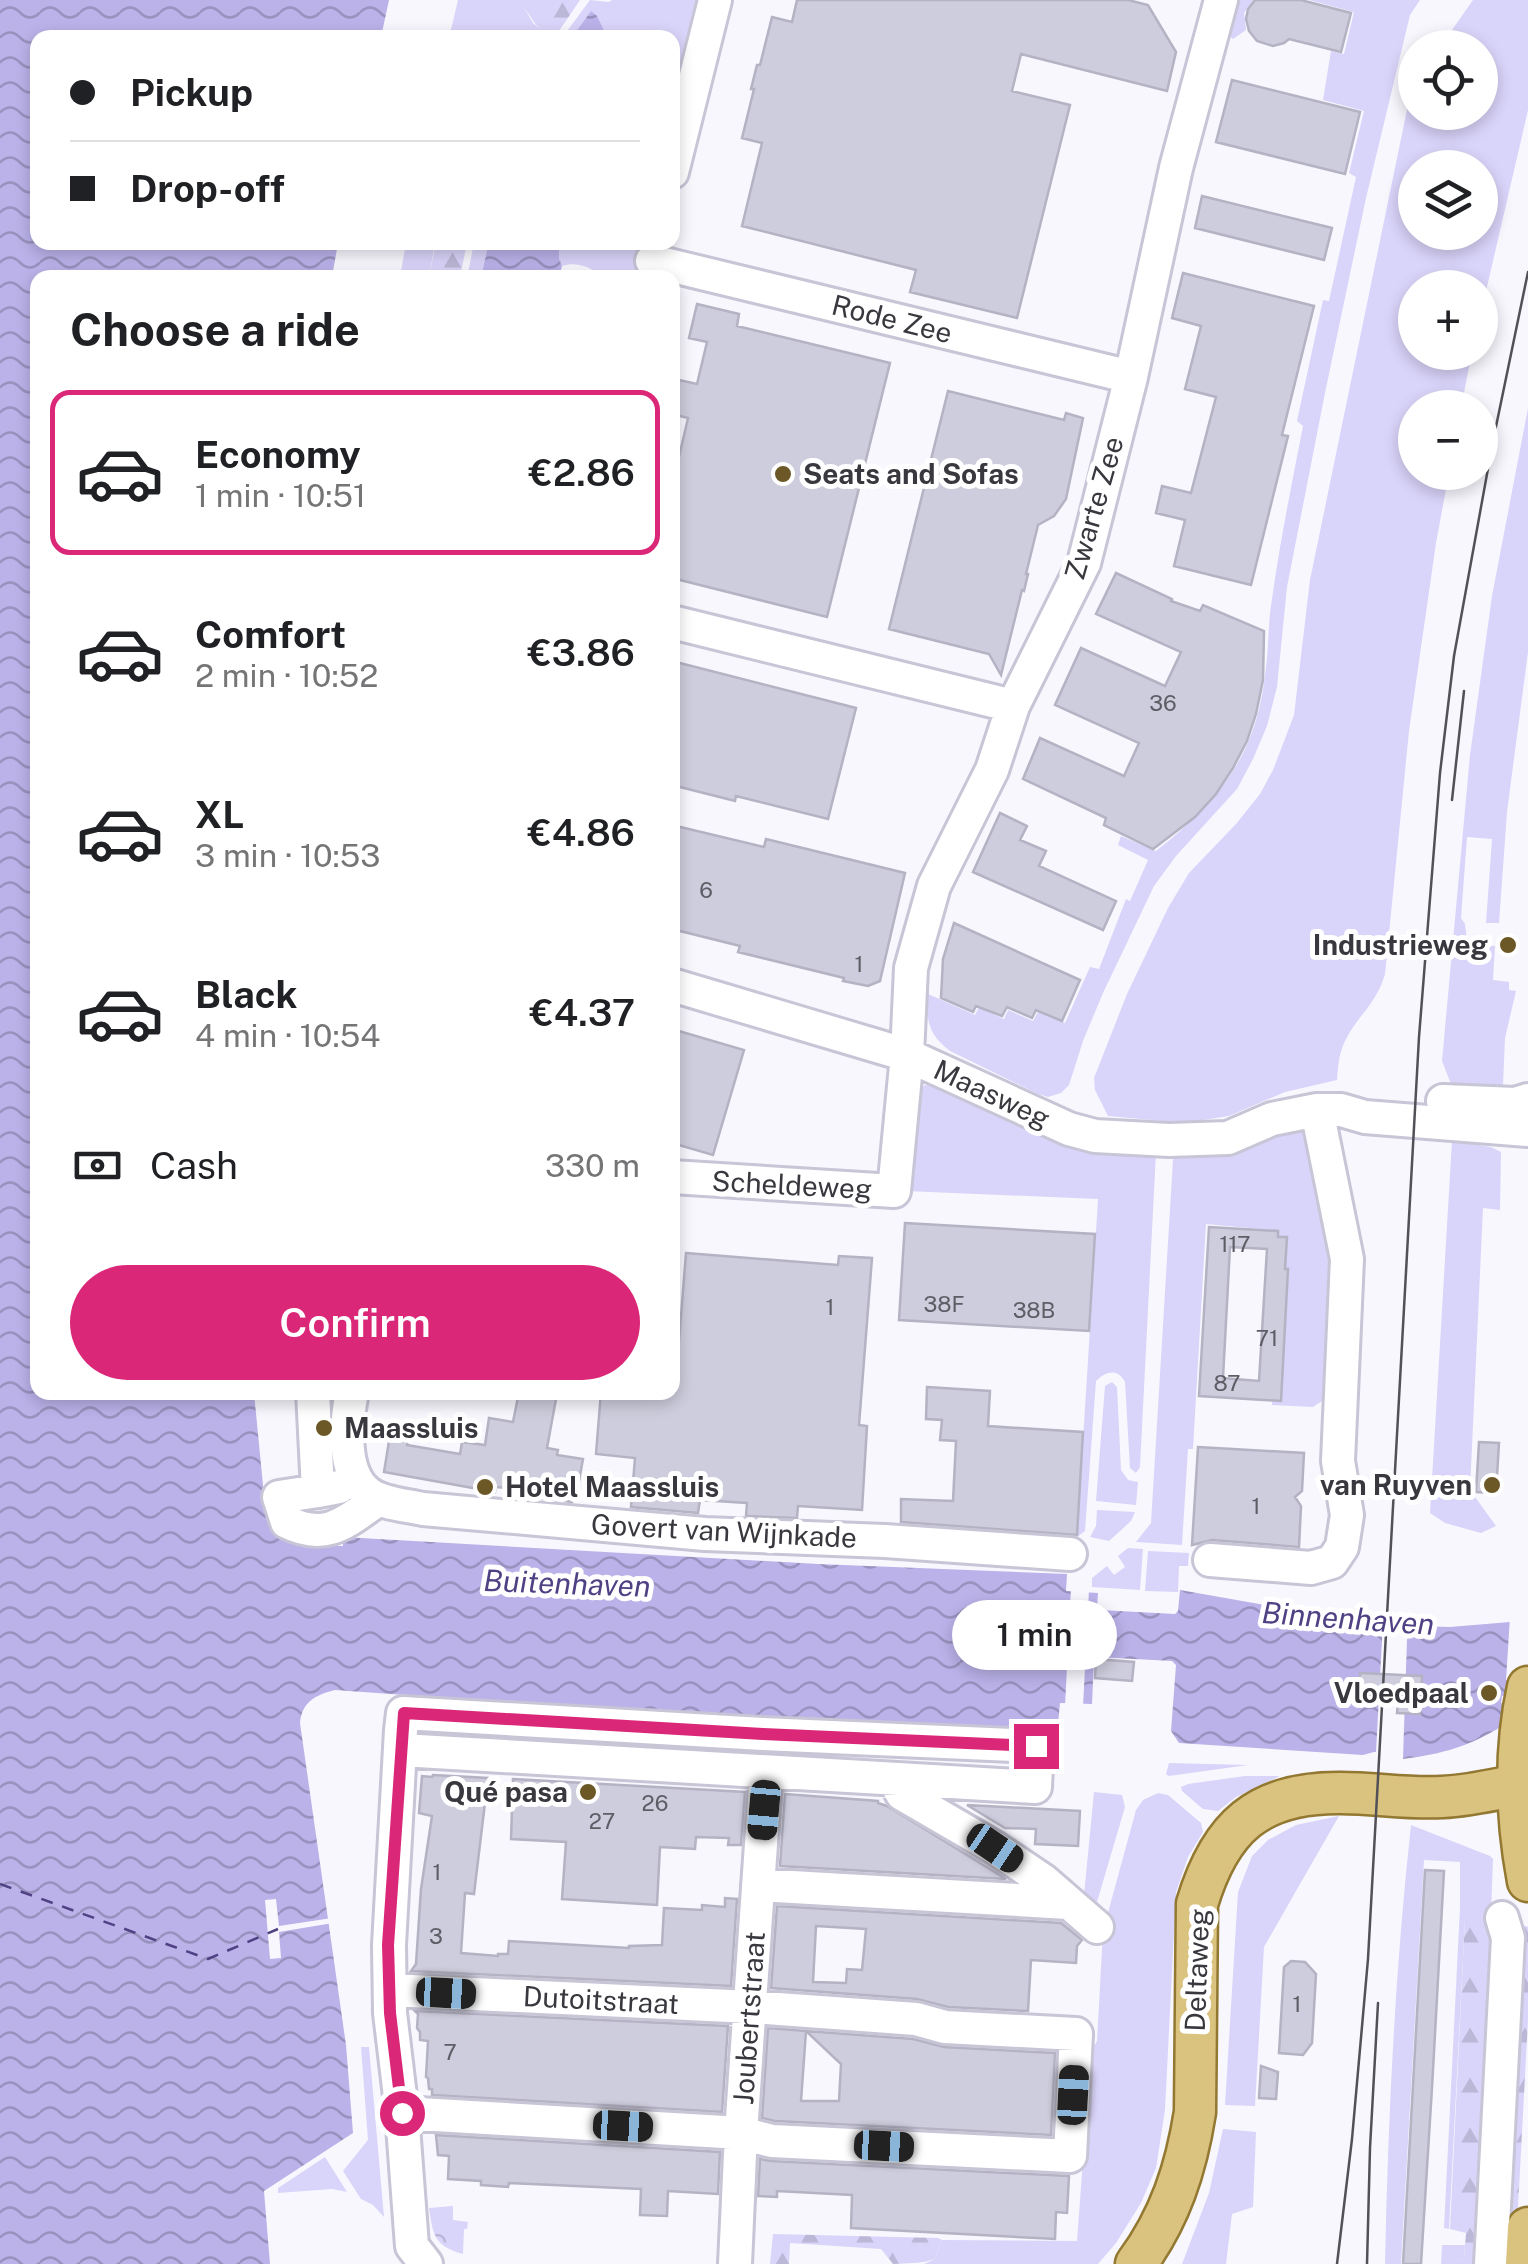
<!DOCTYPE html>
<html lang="en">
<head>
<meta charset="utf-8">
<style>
  :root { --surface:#fff; --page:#f6f6f6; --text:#202124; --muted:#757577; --line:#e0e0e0; --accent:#db2777 }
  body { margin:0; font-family:"Public Sans",sans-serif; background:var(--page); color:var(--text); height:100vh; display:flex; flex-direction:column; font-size:38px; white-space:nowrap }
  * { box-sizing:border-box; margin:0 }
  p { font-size:32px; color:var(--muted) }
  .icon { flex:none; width:55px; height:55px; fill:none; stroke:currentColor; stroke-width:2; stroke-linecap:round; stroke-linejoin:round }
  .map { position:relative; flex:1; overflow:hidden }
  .side { position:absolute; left:30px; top:270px; width:650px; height:1130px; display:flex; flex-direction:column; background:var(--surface); border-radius:20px; box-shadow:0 5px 15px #0003 }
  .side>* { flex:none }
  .banner { position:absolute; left:30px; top:30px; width:650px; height:220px; border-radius:20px; box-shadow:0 5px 15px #0003; display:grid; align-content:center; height:220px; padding:0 40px; background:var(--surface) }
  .buttons { position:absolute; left:1398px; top:30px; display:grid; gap:20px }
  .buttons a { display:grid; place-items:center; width:100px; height:100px; border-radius:50%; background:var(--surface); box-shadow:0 5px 15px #0003; font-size:50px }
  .end { position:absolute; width:45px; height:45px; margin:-22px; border:12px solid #db2777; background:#fff; box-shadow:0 0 0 5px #fff }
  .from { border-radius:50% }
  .bubble { position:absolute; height:70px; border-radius:35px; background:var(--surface); box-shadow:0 5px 15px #0003; font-size:32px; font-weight:600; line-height:70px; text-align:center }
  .car { position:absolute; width:30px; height:60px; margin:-30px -15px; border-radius:12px; box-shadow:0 0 8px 2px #0007; background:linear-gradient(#222 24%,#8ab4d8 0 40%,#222 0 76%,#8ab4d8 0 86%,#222 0) }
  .banner b { display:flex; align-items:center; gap:35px; height:95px; font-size:38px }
  .banner b+b { border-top:2px solid var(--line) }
  .banner i { width:25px; height:25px; background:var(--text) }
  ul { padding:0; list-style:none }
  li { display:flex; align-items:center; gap:30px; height:165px; margin:0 20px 15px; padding:0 20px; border:5px solid transparent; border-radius:20px }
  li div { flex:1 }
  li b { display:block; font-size:38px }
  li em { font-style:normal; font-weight:600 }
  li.active { border-color:var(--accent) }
  li>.icon { width:90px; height:90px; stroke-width:1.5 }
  h2 { padding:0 40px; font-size:45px; line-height:120px }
  .pay { display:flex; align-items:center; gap:25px; height:110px; padding:0 40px; font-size:38px }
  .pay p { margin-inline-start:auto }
  .cta { display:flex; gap:20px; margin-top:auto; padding:20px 40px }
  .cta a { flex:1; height:115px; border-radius:60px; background:var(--accent); color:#fff; font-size:40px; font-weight:600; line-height:115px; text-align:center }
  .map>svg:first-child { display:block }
  .grass { fill:#d9d4f9; fill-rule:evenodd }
  .forest { fill:url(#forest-firs) }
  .park { fill:url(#park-crowns) }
  .water { fill:url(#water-waves) }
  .pier { fill:#f8f7fe }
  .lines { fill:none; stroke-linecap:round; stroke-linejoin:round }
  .ferry { stroke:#504184; stroke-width:2.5; stroke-dasharray:12 10; stroke-linecap:butt }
  .building { fill:#cecddd; stroke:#b4b2c3; stroke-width:2.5; fill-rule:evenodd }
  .minor-casing { stroke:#c7c5d6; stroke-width:38 }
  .major-casing { stroke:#927831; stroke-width:45 }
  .minor { stroke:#fff; stroke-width:32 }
  .major { stroke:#dac27f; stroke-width:40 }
  .tram { stroke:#515157; stroke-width:2.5 }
  .route { stroke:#db2777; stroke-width:12 }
  .poi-dot { fill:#6c5826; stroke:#fff; stroke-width:4 }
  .labels { text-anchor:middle; stroke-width:10; stroke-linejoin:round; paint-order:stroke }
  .number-label { font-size:22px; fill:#5e5d66 }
  .street-label { font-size:28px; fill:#38383e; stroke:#fff }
  .poi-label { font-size:28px; font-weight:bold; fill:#38383e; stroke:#fff; text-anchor:end }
  .water-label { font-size:30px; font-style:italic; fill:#504184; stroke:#fff }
</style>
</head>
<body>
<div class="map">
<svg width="1528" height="2264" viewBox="0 0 1528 2264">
  <defs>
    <pattern id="forest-firs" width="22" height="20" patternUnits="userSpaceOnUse" patternTransform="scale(2.5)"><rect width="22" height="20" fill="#d9d4f9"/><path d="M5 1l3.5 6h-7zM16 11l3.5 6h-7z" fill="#bbb7d6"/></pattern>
    <pattern id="park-crowns" width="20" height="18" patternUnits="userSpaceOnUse" patternTransform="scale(2.5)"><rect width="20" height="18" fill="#d9d4f9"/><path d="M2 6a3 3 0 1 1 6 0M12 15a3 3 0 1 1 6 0" fill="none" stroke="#bbb7d6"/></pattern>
    <pattern id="water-waves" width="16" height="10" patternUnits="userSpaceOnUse" patternTransform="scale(2.5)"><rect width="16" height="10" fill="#bab2e9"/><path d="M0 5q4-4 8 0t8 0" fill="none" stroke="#9892be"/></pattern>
  </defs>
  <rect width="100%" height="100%" fill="#f8f7fe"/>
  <path class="grass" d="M458,0H515L521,2L533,23L550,37L449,38Z
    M590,0L609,2L612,0H703L673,120L672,38L607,37L591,11L572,37L562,38Z
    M1232,0H1253L1244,13L1246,30L1233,39L1224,33Z
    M1309,0H1420L1410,15L1366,198L1325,393L1287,587L1277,687L1267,726L1253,759L1237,789L1176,856L1154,886L1103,993L1083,1041L1069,1085L1061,1093L1048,1097L1038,1094L950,1051C928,1034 926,1021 928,994L975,1015L979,1007L1004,1019L1008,1010L1033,1021L1038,1012L1065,1023L1090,967L1099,969L1126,899L1130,901L1148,860L1118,845L1121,836L1156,851C1221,800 1258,753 1266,667C1269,644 1268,622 1272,599C1280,541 1292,483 1303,426L1297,421L1323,300L1329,301L1356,177L1349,173L1364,111L1323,100L1331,51L1344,54L1354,12Z
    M1473,0H1528V110L1480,317V288H1415V352L1472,353L1461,407L1415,408V472L1449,473L1436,543L1409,731L1385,974C1377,1003 1359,1014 1346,1039C1339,1052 1338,1066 1337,1080L1285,1092L1229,1116L1184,1123L1108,1116L1095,1090L1094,1078L1127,994L1168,908L1189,873L1236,824L1260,794L1273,770L1294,715L1310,580L1409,100L1415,85V112H1480V48L1440,47ZM1415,168H1480V232H1415Z
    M406,243H435L429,277H400Z
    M474,243H489L481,277L467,278Z
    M567,243H643L634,277H601C593,267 575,261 562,266L559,258V249Z
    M1528,408V652L1507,812L1499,923H1486L1492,839L1467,837L1461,918L1465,924L1467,942L1495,946L1493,980L1509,982V990L1516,991L1505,1038L1503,1085L1497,1089L1451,1084L1442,1061L1470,755L1492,596Z
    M934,1083L1156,1152L1140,1467L1136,1473L1130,1468L1125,1382C1118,1368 1106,1371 1096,1381L1085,1531L1077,1537L1098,1199L906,1191L919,1087Z
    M1294,1125L1304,1130L1312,1138L1333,1247L1325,1399L1313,1407L1272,1405L1278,1264L1268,1262L1270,1230L1206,1224L1193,1449H1188L1182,1545L1136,1542L1151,1523L1173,1160L1175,1156Z
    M1452,1141L1491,1147L1501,1152L1500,1210L1483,1208L1470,1490L1496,1526L1481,1533L1445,1523L1430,1513Z
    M1112,1382L1117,1387L1121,1470L1128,1480L1138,1482L1136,1505L1096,1501L1105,1386Z
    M1097,1510L1135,1512L1131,1521L1109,1541L1090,1537L1096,1526Z
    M1128,1548L1143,1549L1140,1590L1092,1587V1578L1107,1566L1114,1575L1125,1567L1118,1556Z
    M1148,1551L1189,1553L1188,1566H1179L1178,1592L1145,1591Z
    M1169,1763L1248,1765L1169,1776L1166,1774Z
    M1245,1776H1280L1236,1797L1218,1811L1203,1809L1182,1791L1181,1787L1188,1784Z
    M1094,1792L1122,1795L1125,1807L1097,1902L1084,1895Z
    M1158,1793L1168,1795L1201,1823L1203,1832L1188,1857L1176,1892L1165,2110L1156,2168L1141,2203L1116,2243L1098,2264H924L935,2259L942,2240L1077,2241L1091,2051L1097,2041L1103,1931L1136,1810L1143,1800Z
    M1339,1816L1264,1947L1255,2106L1225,2105L1238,1892L1252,1856L1268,1840L1296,1825Z
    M1411,1825L1490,1856L1493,1859L1491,1914L1465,1919L1449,2229L1444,2228L1460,1907V1862L1424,1860L1401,2264H1385C1388,2117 1395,1971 1411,1825Z
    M361,2047H369L384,2217L373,2205L361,2199L343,2171L368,2140Z
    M1223,2129L1256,2132L1253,2207L1232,2214L1226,2264H1182L1209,2193Z
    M325,2157L347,2192L332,2189L278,2193V2188Z
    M1442,2245H1465L1464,2259L1454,2261L1453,2264H1441Z"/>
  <path class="forest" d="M515,0H580L555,37C532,31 532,10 515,0Z
    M436,242L467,243L460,277H429Z
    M1491,1914L1528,1927V2020L1515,2264H1453V2261L1464,2259L1466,2233L1450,2229L1465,1918Z
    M773,2234L938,2238L942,2240L935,2259C921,2264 908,2263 893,2264L881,2249L790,2243L789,2264H770Z"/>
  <path class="park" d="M453,2206V2220L468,2222L467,2229H464L463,2254C434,2246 433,2235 429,2208Z"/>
  <path class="water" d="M0,0H389L381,37L38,38V242L338,243L332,277L38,278V1392L254,1393L266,1516L275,1535L295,1544L343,1546V1537L818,1564L1067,1574L1066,1591L1098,1593L1097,1607L1100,1610L1175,1614L1178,1611L1180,1590L1378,1625L1450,1627L1510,1622L1528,1681L1507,1680L1506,1695L1502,1696L1501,1703L1505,1704L1504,1725C1470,1746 1443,1754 1403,1759V1752H1374L1363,1755L1179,1743L1171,1731L1176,1665L1172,1661L1097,1657L1094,1659L1092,1704L1060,1703L1057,1734L712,1717L335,1690C315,1695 302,1702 300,1723L346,2045L353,2133L264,2191L270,2264H0Z
    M591,11L597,16L607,37H572Z
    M489,242L567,243L559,249V258L562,266L559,277H539L541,275L535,271H515L514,277H481Z"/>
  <path class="pier" d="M1071,1588L1089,1589L1083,1707L1065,1706Z
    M1510,1617L1528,1619V1681L1506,1680Z
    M1383,1621L1411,1623L1407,1640L1403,1758H1399L1398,1753L1376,1752Z
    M276,1899L279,1926L332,1918L333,1923L279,1932L281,1958L270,1959L265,1900Z"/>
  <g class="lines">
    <path class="ferry" d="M0,1884L208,1959L278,1929"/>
  </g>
  <path class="building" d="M797,0H1128L1148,5L1176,52L1167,91L1021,54L1012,91L1070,105L1017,318L910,292L916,270L742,226L762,143L742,138L754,89H751L757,65H760L772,17L792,22Z
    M1255,0H1301L1351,13L1341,52L1289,39L1284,43L1273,46L1257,41L1249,31L1246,19L1248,9Z
    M1232,80L1360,112L1345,174L1216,142Z
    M1202,196L1332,228L1324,260L1195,228Z
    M1183,273L1314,306L1282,435L1288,436L1251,585L1174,566L1185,520L1156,513L1162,486L1191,493L1216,397L1185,389L1201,326L1172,318Z
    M697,304L739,314L737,326L890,363L827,617L672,578V474H675L688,418L672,414V405L679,380L697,384L707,342L689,338Z
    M948,391L1064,420L1066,413L1083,418L1066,499L1054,516L1038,525L1026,574H1028L1024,591L1022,590L1001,675L989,654L889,629Z
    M1116,573L1172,599L1171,601L1200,611L1203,605L1264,631L1263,680L1256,714L1247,741L1233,768L1216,794L1195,817L1153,849L1104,825L1106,818L1023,779L1040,738L1124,776L1139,743L1055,705L1081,648L1165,686L1181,652L1096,614Z
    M672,661L856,708L828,819L736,796L735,801L672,785Z
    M1000,813L1027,826L1020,840L1046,851L1039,866L1116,901L1103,930L973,872Z
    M672,825L764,847L766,839L905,873L880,981L868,986L843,981L844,978L738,952L740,946L676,930L677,925L672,924Z
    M954,923L1080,980L1062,1021L1036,1010L1032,1018L1007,1007L1002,1016L976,1006L973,1012L941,998L943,959Z
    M672,1029L744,1050L713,1155L672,1143Z
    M905,1223L1095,1234L1089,1331L899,1320Z
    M1209,1227L1278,1231V1237H1287L1285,1269H1288L1281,1401L1199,1396ZM1230,1247L1267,1249L1259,1381L1223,1378Z
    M686,1253L838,1265L839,1256L872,1258L859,1425L867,1426L862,1510L798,1506L797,1518L746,1516L747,1503L700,1500L698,1513L631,1507L635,1458L596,1454L601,1392H675Z
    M927,1387L990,1391L988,1426L1083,1432L1077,1535L901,1522V1499L953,1501L956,1441L940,1440L942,1420L926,1419Z
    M519,1392L556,1399L547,1448L558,1450L557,1455L583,1459L577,1492H574L572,1502L527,1497L528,1490L496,1487L495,1492L384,1472L390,1435L408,1438L407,1445L460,1454L462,1442L485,1445L489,1418L513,1422Z
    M1479,1442L1499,1443L1496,1493L1476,1492Z
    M1198,1447L1304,1453L1302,1491L1295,1497L1301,1506L1299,1547L1212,1540L1192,1545Z
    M1096,1659L1134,1662L1132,1681L1095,1678Z
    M1360,1673L1422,1676L1420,1714L1397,1713L1398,1704L1359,1702Z
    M433,1775L488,1778L474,1894L465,1893L461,1953L498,1956V1954H508L509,1941L629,1948V1946L662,1945L664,1908L702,1910V1905L725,1907V1898L737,1899L731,1986L411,1971L416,1964L421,1889L432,1816L419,1813L422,1776L432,1777Z
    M513,1779L745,1792L741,1845H728L729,1838L696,1837L695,1849L660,1847L657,1905L562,1899L566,1842L511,1839Z
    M785,1794L878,1801V1803L887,1806L1006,1879L780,1866Z
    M967,1805L1080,1811L1078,1846L1035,1844L1036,1829L1005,1828Z
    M1425,1870L1444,1871L1432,2088L1421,2264H1403Z
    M777,1906L1061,1923L1082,1940L1077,1946L1076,1963L1031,1960L1028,2011L948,2007L917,1999L771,1988ZM816,1926L866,1929L862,1970L847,1969L846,1983L813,1982Z
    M1291,1961L1305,1962L1316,1974L1312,2043L1303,2055L1279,2053L1284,1967Z
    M415,2011L728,2026L722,2112L432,2095V2089H429L428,2078L426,2077L428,2041L420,2040V2032L417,2028L418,2014Z
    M768,2028L806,2031L801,2101H839L841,2064L806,2031L913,2039L944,2047L1055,2053L1051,2135L775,2121L762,2118Z
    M1261,2066L1278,2072L1276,2099L1259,2098Z
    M436,2135L720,2152L718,2194L668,2191L667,2216L640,2215L641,2189L509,2183L508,2187L481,2185V2181L448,2179L449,2156L438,2155Z
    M760,2159L771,2161L1069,2176L1067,2213L1056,2212L1055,2239L851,2228L852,2195L777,2191V2197L758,2196Z"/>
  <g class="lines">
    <defs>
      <path id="minor" d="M672,172L715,0
        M652,261L1131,377
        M672,622L1013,706
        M672,985L907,1055L1069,1129L1095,1136L1169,1140L1228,1138L1272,1119L1317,1110H1341L1365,1117L1528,1130
        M1443,1101L1515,1104L1528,1100
        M672,1177L894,1191L907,1055L911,968L934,886L992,770L1013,706L1084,563L1131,377L1176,168L1221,0
        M313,1392L318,1491L339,1487
        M352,1392C346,1421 341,1473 368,1493C382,1504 406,1505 423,1509L705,1534L885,1541L1070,1554
        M318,1491L279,1497L287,1522C327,1542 347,1521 379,1499
        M1210,1560L1311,1568L1332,1562L1342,1547L1347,1515L1338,1461L1347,1259L1317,1110
        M401,1750L1035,1787L1037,1746L763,1734L403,1713L401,1730L389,1945L390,2013L402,2113L412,2246L426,2264
        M894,1779L902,1794L995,1848L1044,1881L1097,1927
        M758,1885L1068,1903
        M390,1990L751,2007L916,2019L945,2027L1076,2034L1070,2156L772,2141L741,2133L402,2113
        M735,2264L741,2133L766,1772
        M1491,2264L1508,1938L1502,1918"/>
      <path id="major" d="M1528,1687C1514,1751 1516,1817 1528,1881
        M1136,2264C1170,2218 1186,2169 1195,2112L1197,1904C1220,1827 1258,1792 1341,1793C1375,1793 1408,1799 1442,1797C1467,1796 1493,1790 1518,1785L1528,1793
        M1526,2264L1528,2228"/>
    </defs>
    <use href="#minor" class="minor-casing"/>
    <use href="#major" class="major-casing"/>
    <use href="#minor" class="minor"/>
    <use href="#major" class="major"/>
    <path class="tram" d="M1452,800L1464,691
      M1337,2264L1352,2139L1368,1959L1419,1037L1440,773L1454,656L1493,441L1528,272
      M1367,2264L1370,2148L1378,2003"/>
  </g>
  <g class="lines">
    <path class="route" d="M402,2113L390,2013L388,1945L404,1713L763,1734L1036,1746"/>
  </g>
  <g class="poi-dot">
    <circle cx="783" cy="474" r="10"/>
    <circle cx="1508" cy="945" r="10"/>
    <circle cx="324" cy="1428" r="10"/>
    <circle cx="1492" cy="1485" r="10"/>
    <circle cx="485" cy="1487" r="10"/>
    <circle cx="1489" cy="1693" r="10"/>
    <circle cx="588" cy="1792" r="10"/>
  </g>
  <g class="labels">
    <g class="number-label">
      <text x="1163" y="711">36</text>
      <text x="706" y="898">6</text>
      <text x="859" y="972">1</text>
      <text x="1235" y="1252">117</text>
      <text x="944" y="1312">38F</text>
      <text x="830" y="1315">1</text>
      <text x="1034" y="1318">38B</text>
      <text x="1267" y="1346">71</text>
      <text x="1227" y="1391">87</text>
      <text x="1256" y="1514">1</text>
      <text x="655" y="1811">26</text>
      <text x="602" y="1829">27</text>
      <text x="437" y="1880">1</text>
      <text x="436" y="1944">3</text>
      <text x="1297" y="2012">1</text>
      <text x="450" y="2060">7</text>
    </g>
    <g class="street-label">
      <text transform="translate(892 319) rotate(14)" y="10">Rode Zee</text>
      <text transform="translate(1094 508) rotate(-74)" y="10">Zwarte Zee</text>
      <text transform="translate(992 1094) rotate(25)" y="10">Maasweg</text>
      <text transform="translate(792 1185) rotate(3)" y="10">Scheldeweg</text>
      <text transform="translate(724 1531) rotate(3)" y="10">Govert van Wijnkade</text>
      <text transform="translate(1197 1970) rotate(-88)" y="10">Deltaweg</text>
      <text transform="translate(601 2000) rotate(3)" y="10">Dutoitstraat</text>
      <text transform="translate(749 2018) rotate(-86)" y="10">Joubertstraat</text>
    </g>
    <g class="poi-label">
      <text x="803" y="484" text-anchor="start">Seats and Sofas</text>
      <text x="1488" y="955">Industrieweg</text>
      <text x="344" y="1438" text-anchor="start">Maassluis</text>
      <text x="1472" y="1495">van Ruyven</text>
      <text x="505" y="1497" text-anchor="start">Hotel Maassluis</text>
      <text x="1469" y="1703">Vloedpaal</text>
      <text x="568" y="1802">Qué pasa</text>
    </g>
    <g class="water-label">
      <text transform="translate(567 1584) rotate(2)" y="10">Buitenhaven</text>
      <text transform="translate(1348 1619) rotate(4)" y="10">Binnenhaven</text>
    </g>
  </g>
</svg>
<div class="buttons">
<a><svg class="icon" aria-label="locate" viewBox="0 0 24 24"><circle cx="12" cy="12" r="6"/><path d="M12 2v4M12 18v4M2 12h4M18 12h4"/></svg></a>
<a><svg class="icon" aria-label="layers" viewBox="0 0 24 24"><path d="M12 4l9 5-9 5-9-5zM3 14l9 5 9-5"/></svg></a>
<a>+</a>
<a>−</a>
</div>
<i class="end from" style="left:402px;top:2113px"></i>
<i class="end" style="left:1036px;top:1746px"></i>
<div class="bubble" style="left:952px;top:1600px;width:165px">1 min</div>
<i class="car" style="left:764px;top:1810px;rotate:185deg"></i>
<i class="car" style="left:995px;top:1848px;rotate:124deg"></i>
<i class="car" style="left:446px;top:1993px;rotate:93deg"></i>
<i class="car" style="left:1073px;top:2095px;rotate:3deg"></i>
<i class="car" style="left:623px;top:2126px;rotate:93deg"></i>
<i class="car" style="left:884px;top:2146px;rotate:93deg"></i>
<div class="banner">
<b><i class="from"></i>Pickup</b>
<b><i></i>Drop-off</b>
</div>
<section class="side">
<h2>Choose a ride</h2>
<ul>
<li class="active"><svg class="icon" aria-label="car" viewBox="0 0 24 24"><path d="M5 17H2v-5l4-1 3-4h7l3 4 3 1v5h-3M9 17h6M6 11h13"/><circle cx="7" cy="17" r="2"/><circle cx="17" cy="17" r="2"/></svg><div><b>Economy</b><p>1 min · 10:51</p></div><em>€2.86</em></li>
<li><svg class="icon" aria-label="car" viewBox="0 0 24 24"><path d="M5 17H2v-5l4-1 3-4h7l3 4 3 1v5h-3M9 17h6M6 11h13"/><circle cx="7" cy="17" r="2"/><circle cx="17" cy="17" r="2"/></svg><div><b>Comfort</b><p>2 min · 10:52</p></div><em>€3.86</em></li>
<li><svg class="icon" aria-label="car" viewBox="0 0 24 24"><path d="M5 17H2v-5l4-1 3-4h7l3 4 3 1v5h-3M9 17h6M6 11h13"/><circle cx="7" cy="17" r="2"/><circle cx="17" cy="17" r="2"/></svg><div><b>XL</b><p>3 min · 10:53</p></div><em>€4.86</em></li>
<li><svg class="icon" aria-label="car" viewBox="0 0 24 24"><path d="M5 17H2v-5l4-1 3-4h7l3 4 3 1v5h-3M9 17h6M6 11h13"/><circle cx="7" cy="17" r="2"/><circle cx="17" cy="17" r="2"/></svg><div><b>Black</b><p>4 min · 10:54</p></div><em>€4.37</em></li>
</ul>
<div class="pay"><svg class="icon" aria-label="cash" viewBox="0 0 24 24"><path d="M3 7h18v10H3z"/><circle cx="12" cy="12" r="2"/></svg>Cash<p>330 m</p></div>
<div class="cta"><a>Confirm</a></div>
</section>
</div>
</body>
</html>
